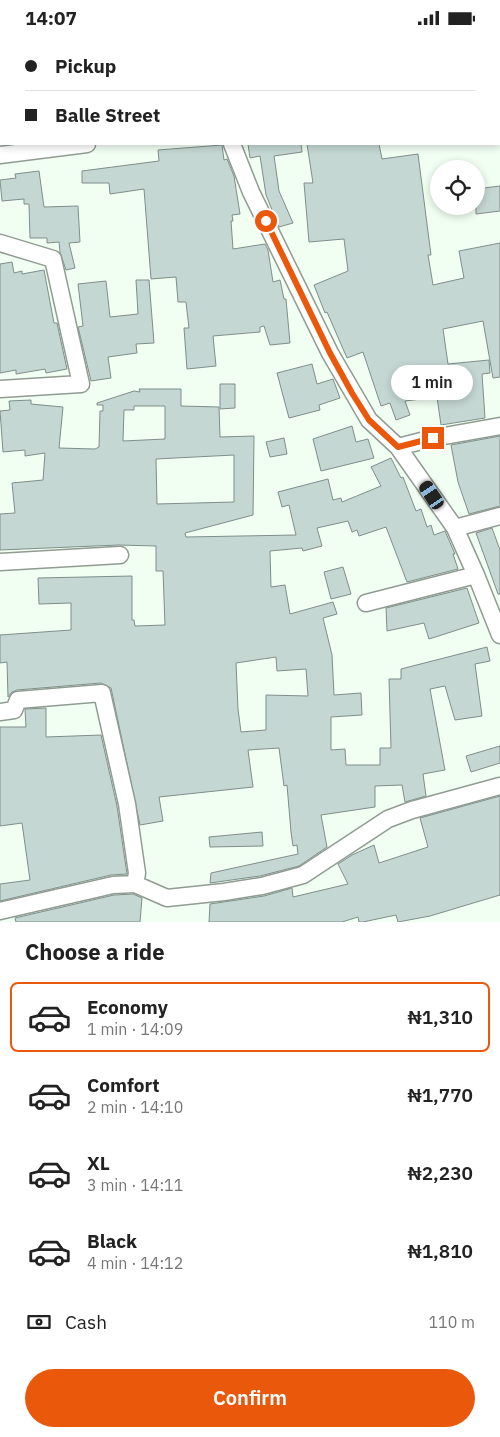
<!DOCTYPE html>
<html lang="en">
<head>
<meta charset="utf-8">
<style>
  :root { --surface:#fff; --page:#f6f6f6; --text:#222; --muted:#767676; --line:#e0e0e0; --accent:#ea580c }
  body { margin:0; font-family:"IBM Plex Sans",sans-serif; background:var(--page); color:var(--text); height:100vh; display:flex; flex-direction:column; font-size:19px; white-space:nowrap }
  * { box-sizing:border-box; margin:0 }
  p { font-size:16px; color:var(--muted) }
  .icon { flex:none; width:28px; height:28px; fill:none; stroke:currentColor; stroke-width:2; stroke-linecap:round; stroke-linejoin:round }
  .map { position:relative; height:887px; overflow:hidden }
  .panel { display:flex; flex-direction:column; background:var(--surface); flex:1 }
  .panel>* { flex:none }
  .banner { position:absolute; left:0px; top:0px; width:500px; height:110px; box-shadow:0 2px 8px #0003; display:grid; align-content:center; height:110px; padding:0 25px; background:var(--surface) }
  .controls { position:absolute; left:430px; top:125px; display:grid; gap:10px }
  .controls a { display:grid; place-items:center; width:55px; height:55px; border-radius:50%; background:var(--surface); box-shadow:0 2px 8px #0003; font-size:25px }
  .end { position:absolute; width:22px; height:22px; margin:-11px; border:6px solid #ea580c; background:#fff; box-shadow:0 0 0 2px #fff }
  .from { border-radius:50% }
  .bubble { position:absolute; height:35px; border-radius:18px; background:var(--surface); box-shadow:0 2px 8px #0003; font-size:16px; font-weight:600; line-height:35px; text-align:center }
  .car { position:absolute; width:15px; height:30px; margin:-15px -8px; border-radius:6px; box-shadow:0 0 4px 1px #0007; background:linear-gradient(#222 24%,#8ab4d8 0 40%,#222 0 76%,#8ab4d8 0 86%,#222 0) }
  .banner b { display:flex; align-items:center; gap:18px; height:48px; font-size:19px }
  .banner b+b { border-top:1px solid var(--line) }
  .banner i { width:12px; height:12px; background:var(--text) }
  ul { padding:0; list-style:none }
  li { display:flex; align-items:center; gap:15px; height:70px; margin:0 10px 8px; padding:0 15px; border:2px solid transparent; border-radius:8px }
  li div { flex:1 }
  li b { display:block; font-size:19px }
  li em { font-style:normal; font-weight:600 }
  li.active { border-color:var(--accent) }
  li>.icon { width:45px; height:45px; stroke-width:1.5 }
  h2 { padding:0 25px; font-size:22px; line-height:60px }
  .pay { display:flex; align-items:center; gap:12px; height:55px; padding:0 25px; font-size:19px }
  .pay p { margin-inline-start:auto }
  .action { display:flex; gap:10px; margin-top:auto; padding:10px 25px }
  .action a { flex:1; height:58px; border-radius:30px; background:var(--accent); color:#fff; font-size:20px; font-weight:600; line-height:58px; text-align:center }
  .status { display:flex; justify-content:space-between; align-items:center; height:35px; padding:0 25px; background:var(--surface); direction:ltr }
  .status svg { height:14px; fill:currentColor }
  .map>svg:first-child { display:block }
  .building { fill:#c5d7d3; stroke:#7e8f8b; fill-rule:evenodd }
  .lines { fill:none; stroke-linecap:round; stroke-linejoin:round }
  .minor-casing { stroke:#909c92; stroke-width:19 }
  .minor { stroke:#fff; stroke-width:16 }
  .route { stroke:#ea580c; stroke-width:6 }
</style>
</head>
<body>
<div class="status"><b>14:07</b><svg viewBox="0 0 49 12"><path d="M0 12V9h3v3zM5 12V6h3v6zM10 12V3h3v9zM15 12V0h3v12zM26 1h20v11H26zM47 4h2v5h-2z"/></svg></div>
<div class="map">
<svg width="500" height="887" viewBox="0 0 500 887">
  <rect width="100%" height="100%" fill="#f1fef2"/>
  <path class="building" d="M248,109H301L302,117L274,121L279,156L293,188L279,192L266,160L260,121L250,123Z
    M307,109H379L382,124L418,119L431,220H428L433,250L464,243L459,216L500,208V342L493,343L483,286L443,294L448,329L489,325L490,338L482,339L485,383L441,390L437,362L405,366L410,380L396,385L390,368L381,371L363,317L347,323L327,277L325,278L314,250L348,236L344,204L309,207L304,148H313Z
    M222,110L224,125L227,124L234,141L240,179L232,180L233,186H231L233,214L265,209L268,215L273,247L280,245L284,264H286L290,308L270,310L264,291L260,292V297L213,301L216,331L187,334L184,293H189L186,267H178L176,242L151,244L144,154L110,159L109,148H82V136L159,126L158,115Z
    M39,136L44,172L78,171L80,207L69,208L75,233L66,235L60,217L59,207L47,208V203H30L29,169H24V164L2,166L0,145L16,143L15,139Z
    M500,151V176L476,179V154Z
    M12,227L14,238L22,236V239L44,235L54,288H57L67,334L46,338L45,334L16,339V335L0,338V229Z
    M136,245H149L154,308L136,309L137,318L108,322L111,343L91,346L78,292L83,291L78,249L106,246L110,282L138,279Z
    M312,329L317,349L333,344L340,363L319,370L320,375L289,383L277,338Z
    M220,349H235V373L220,374Z
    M139,354H181V371L219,372L220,402L254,401L253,480L185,498L186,502L296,500L289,470L282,472L278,457L328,444L333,465L341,463L342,467L381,451L371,432L391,423L401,443L403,442L416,476L421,474L427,492L431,490L434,500L445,496L455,519H453L458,534L407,547L386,492L359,501L357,495L352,497L348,486L317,493L322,511L303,516L302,513L270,516L271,552L285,550L290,579L333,567L337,579L323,583L332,620L334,660L361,658L362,680L331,682V715L345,714L346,730H380V713H391L389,644H401V634L487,612L490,626L475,629L482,681L455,685L445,651L430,654L445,735L423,739L426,761L405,767L402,750L375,751V772L321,780L327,812L299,831L260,841L210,848L211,838L298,819L297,810L293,811L291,797L287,750L284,751L279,713L248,715L253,752L159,762L163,786L140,790L111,653L101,648L17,655L12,657L8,662L7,627L0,628V600L71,595V568L39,569L38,543L132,541V585H134L135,591L165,590L163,536H156V511L119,510L0,515V479L15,478L12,448L43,445L45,418L25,421V415L3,417L0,376L10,375L9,366L31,365V369L63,372L59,413L95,414L99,412L100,376H103V370H97V368L134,356L140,357ZM134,371H165V404L123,406L124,375H134ZM234,420V467L157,469L156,424ZM276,622L277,636L306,634L308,661L266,660V695L241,697L238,674L236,628Z
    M352,391L356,407L368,404L374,423L321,436L313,404Z
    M500,401V471L469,479L458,447L451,410Z
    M284,403L287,419L270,422L266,407Z
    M492,493L500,515V559H498L476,498Z
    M343,532L351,559L331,564L324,537Z
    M467,553L479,588L429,604L424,588L387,596L386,573Z
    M46,673V702L101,700L117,771L127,839L111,840L0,866V849L30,845L22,788L0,791V692H26L25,674Z
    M500,711V728L471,737L466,721Z
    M500,761V860L430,881L398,887L396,880L363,887H359L358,882L342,887H209L210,869L264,861L292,853L293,862L348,849L338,829L352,820L374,810L379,828L428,812L420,783Z
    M262,797L263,811L210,812L209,802Z
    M133,859L142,863L140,887H16L15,883L114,860Z"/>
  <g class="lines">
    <defs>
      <path id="minor" d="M499,62H500
        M232,109L251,157L330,318L369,385L398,412L455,493L476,540L500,600
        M0,120L87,109
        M0,208L53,224L81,349L0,354
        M398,412L433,403L500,391
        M455,493L500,481
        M0,527L120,520
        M366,568L476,540
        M0,677L14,675L18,665L102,658L127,769L137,838L135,849
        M0,876L113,850L135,849L167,863L224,857L262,851L303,840L388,784L412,775L500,751"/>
    </defs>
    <use href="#minor" class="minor-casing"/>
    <use href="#minor" class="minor"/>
  </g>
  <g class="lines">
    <path class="route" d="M266,186L330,318L352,358L369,385L398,412L433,403"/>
  </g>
</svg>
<div class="controls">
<a><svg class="icon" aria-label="locate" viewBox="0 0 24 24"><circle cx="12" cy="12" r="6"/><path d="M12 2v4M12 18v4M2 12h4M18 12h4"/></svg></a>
</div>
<i class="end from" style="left:266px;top:186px"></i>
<i class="end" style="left:433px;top:403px"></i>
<div class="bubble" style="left:391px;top:330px;width:82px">1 min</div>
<i class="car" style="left:432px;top:460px;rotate:326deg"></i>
<div class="banner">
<b><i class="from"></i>Pickup</b>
<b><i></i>Balle Street</b>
</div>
</div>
<section class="panel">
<h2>Choose a ride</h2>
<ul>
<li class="active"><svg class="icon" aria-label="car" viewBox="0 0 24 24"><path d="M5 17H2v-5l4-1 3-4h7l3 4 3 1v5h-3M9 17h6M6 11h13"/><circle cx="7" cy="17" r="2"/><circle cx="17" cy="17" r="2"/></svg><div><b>Economy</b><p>1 min · 14:09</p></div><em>₦1,310</em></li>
<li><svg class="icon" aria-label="car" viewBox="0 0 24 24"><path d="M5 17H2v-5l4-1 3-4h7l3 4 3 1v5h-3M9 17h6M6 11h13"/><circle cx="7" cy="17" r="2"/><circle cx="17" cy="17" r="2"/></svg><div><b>Comfort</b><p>2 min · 14:10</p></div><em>₦1,770</em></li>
<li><svg class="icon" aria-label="car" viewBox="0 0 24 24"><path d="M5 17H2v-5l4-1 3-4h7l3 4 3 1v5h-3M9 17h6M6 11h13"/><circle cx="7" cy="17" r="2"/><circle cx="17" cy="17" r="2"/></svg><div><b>XL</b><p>3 min · 14:11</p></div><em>₦2,230</em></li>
<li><svg class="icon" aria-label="car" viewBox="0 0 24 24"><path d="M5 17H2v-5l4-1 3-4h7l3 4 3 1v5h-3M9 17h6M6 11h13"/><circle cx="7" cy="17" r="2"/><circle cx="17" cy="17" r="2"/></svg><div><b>Black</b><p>4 min · 14:12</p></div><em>₦1,810</em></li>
</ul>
<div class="pay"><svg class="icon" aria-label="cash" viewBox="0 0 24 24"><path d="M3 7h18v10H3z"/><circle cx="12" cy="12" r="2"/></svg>Cash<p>110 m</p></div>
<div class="action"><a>Confirm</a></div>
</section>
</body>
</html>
